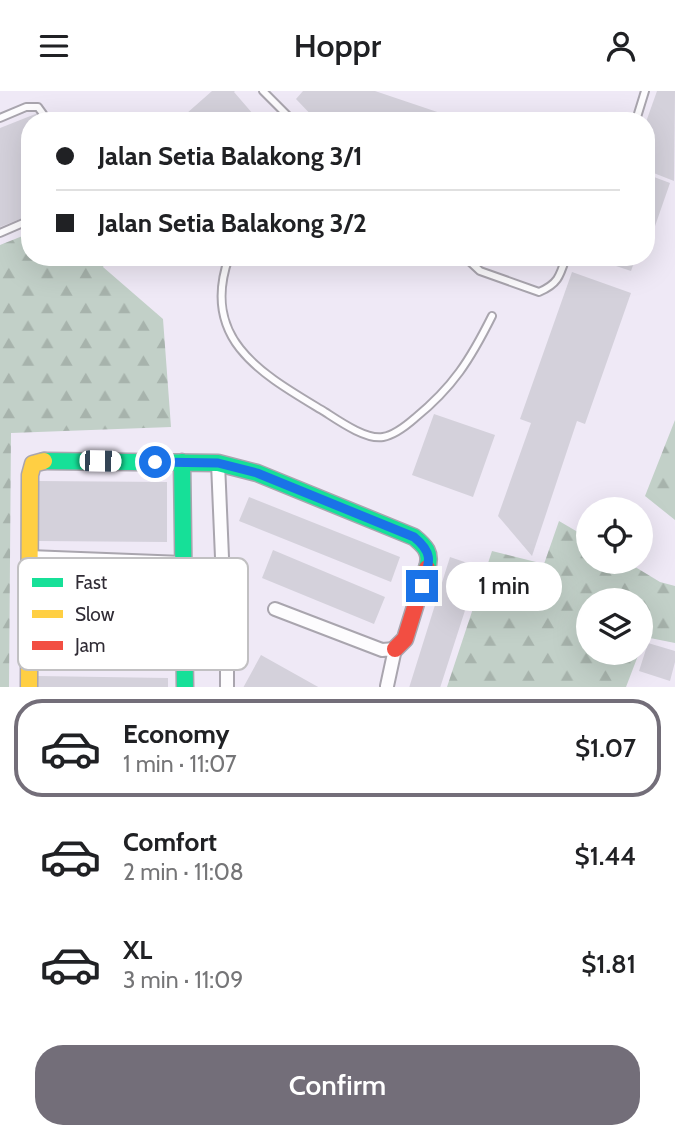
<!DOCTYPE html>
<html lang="en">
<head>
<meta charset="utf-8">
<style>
  :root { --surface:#fff; --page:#f6f6f6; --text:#202124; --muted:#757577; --line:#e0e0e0; --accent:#736e79 }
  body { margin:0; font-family:Cabin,sans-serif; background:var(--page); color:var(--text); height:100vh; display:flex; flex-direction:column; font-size:26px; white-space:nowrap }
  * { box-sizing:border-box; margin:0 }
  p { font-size:23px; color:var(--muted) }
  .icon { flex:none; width:38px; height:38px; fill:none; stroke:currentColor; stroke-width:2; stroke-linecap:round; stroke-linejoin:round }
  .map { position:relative; height:596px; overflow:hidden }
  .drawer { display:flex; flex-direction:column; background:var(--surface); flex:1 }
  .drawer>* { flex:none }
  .guide { position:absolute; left:21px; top:21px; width:634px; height:154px; border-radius:28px; box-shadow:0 7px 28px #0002; display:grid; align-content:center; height:154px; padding:0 35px; background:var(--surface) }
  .controls { position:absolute; left:576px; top:406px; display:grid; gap:14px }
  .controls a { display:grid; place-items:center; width:77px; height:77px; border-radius:50%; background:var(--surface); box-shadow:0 7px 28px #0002; font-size:35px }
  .end { position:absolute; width:32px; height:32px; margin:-16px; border:9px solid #1a73e8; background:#fff; box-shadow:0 0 0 4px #fff }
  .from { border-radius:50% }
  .bubble { position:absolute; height:49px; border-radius:24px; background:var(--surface); box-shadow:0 7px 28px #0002; font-size:23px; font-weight:600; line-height:49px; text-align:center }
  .car { position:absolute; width:21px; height:42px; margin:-21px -10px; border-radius:9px; box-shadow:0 0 5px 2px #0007; background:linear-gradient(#fff 24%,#345 0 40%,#fff 0 76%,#345 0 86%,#fff 0) }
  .guide b { display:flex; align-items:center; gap:24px; height:66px; font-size:26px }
  .guide b+b { border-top:2px solid var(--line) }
  .guide i { width:18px; height:18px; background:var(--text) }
  ul { padding:12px 0 0; list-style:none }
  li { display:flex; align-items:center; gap:21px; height:98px; margin:0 14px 10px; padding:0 21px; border:4px solid transparent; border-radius:28px }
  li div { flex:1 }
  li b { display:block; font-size:26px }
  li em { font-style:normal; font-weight:600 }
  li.on { border-color:var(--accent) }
  li>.icon { width:63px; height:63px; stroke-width:1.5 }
  .cta { display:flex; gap:14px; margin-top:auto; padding:14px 35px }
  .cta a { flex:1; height:80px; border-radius:28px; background:var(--accent); color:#fff; font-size:28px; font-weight:600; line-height:80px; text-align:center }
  header { display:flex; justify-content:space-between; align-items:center; height:91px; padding:0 35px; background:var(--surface); font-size:32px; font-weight:600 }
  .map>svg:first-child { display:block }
  .forest { fill:url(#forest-firs) }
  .building { fill:#d4d1db }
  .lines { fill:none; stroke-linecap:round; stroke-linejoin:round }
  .lane-casing { stroke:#a9a5ae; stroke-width:10 }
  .street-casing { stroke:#a9a5ae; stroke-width:16 }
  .fast-casing { stroke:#a9a5ae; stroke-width:19 }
  .slow-casing { stroke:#a9a5ae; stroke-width:19 }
  .jam-casing { stroke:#a9a5ae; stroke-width:19 }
  .lane { stroke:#fdfcfe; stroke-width:6 }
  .street { stroke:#fdfcfe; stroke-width:12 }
  .fast { stroke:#16e098; stroke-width:16 }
  .slow { stroke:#ffcf43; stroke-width:16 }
  .jam { stroke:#f24e42; stroke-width:16 }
  .route { stroke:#1a73e8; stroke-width:9 }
  .key { fill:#fff; stroke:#c1c0c2; stroke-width:2 }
  .key-label { font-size:19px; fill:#302c35 }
</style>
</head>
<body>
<header><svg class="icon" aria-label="menu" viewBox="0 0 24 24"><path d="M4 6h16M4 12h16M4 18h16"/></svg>Hoppr<svg class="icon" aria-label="person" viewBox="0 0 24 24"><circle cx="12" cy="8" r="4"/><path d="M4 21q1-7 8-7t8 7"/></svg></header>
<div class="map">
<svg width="675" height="597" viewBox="0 0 675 597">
  <defs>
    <pattern id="forest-firs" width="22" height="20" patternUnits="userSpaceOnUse" patternTransform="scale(1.75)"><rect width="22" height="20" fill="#c2d0c8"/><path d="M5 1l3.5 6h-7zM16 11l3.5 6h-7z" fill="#a7b3ac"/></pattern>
  </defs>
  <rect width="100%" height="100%" fill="#efe9f6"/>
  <path class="forest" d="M30,142V166H108L103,176L163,228L171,336L11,342L9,596H0V154Z
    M675,329V429L645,405Z
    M559,430L588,447V471H627L660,491L675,495V552L645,546L641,557L640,509H588V562H639L626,596H447L492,460L544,473Z"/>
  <path class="building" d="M212,0H235L234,1L259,30H178Z
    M303,0H375L464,30H317L296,8Z
    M657,0H675L674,90L646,79V31Z
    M38,22L41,30H30V124L0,136V37Z
    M646,83L670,92L646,161Z
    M609,166H636L631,180L607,172Z
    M572,181L631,202L585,333L577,330L532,465L498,425L531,332L520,328Z
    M434,323L495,344L473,406L412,384Z
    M38,390L167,391V451L38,450Z
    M249,406L400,466L391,491L239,430Z
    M273,459L385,506L374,533L262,487Z
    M450,466L479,476L440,597H409Z
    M648,552L675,560V571L670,590L639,580Z
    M261,564L320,597H243Z
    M38,585L168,587V597H38Z"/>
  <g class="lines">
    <defs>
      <path id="lane" d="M263,0L291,28L290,30
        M637,26L645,0
        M0,27L26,16H38L48,30
        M0,142L30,129
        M229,166C199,250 264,284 325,321C339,330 366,349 383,346C395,344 407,334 415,327C453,296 470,269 492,225
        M465,166L480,180L539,201C558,193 560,185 566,166"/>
      <path id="street" d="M218,372L223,490
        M29,466L183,472
        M275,518L382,559L395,558L387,595
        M29,567H185
        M227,572V597"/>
      <path id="fast" d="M44,370L218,372L257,382L414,446C425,455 432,462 427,477
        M182,371L185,597"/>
      <path id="slow" d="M29,597L30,384L33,373L44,370"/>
      <path id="jam" d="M395,558L405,548L427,477"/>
    </defs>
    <use href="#lane" class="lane-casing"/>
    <use href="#street" class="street-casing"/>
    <use href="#fast" class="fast-casing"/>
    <use href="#slow" class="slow-casing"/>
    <use href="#jam" class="jam-casing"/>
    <use href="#lane" class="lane"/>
    <use href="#street" class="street"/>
    <use href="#fast" class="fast"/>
    <use href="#slow" class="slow"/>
    <use href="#jam" class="jam"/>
  </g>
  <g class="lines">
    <path class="route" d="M155,371L218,372L257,382L414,446C435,463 429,472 422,495"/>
  </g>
  <rect x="18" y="467" width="230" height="112" rx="10" class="key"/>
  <rect x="32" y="487" width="31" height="9" fill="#16e098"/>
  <rect x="32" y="519" width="31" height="8" fill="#ffcf43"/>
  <rect x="32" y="550" width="31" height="9" fill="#f24e42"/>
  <g class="key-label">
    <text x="75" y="498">Fast</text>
    <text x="75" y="530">Slow</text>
    <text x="75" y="561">Jam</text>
  </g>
</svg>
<div class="controls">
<a><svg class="icon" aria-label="locate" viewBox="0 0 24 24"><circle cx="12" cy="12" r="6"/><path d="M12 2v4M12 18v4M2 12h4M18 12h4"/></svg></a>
<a><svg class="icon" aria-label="layers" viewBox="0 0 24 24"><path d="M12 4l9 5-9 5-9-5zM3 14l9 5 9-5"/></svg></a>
</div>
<i class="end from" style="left:155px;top:371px"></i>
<i class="end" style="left:422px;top:495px"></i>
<div class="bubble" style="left:446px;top:471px;width:116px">1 min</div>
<i class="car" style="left:100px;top:370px;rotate:91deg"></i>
<div class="guide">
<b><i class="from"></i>Jalan Setia Balakong 3/1</b>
<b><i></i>Jalan Setia Balakong 3/2</b>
</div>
</div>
<section class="drawer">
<ul>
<li class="on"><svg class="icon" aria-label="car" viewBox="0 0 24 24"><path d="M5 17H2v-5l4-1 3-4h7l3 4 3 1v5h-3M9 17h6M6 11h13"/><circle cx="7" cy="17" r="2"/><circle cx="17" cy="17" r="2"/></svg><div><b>Economy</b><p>1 min · 11:07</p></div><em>$1.07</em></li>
<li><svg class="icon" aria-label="car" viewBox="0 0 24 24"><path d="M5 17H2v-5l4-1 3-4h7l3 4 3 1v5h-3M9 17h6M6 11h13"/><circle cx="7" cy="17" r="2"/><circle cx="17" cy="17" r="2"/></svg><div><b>Comfort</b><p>2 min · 11:08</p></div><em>$1.44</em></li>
<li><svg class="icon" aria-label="car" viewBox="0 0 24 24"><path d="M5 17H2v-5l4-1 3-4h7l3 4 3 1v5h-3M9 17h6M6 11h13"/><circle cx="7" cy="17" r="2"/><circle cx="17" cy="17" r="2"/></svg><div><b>XL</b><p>3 min · 11:09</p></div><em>$1.81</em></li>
</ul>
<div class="cta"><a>Confirm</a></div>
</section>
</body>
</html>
